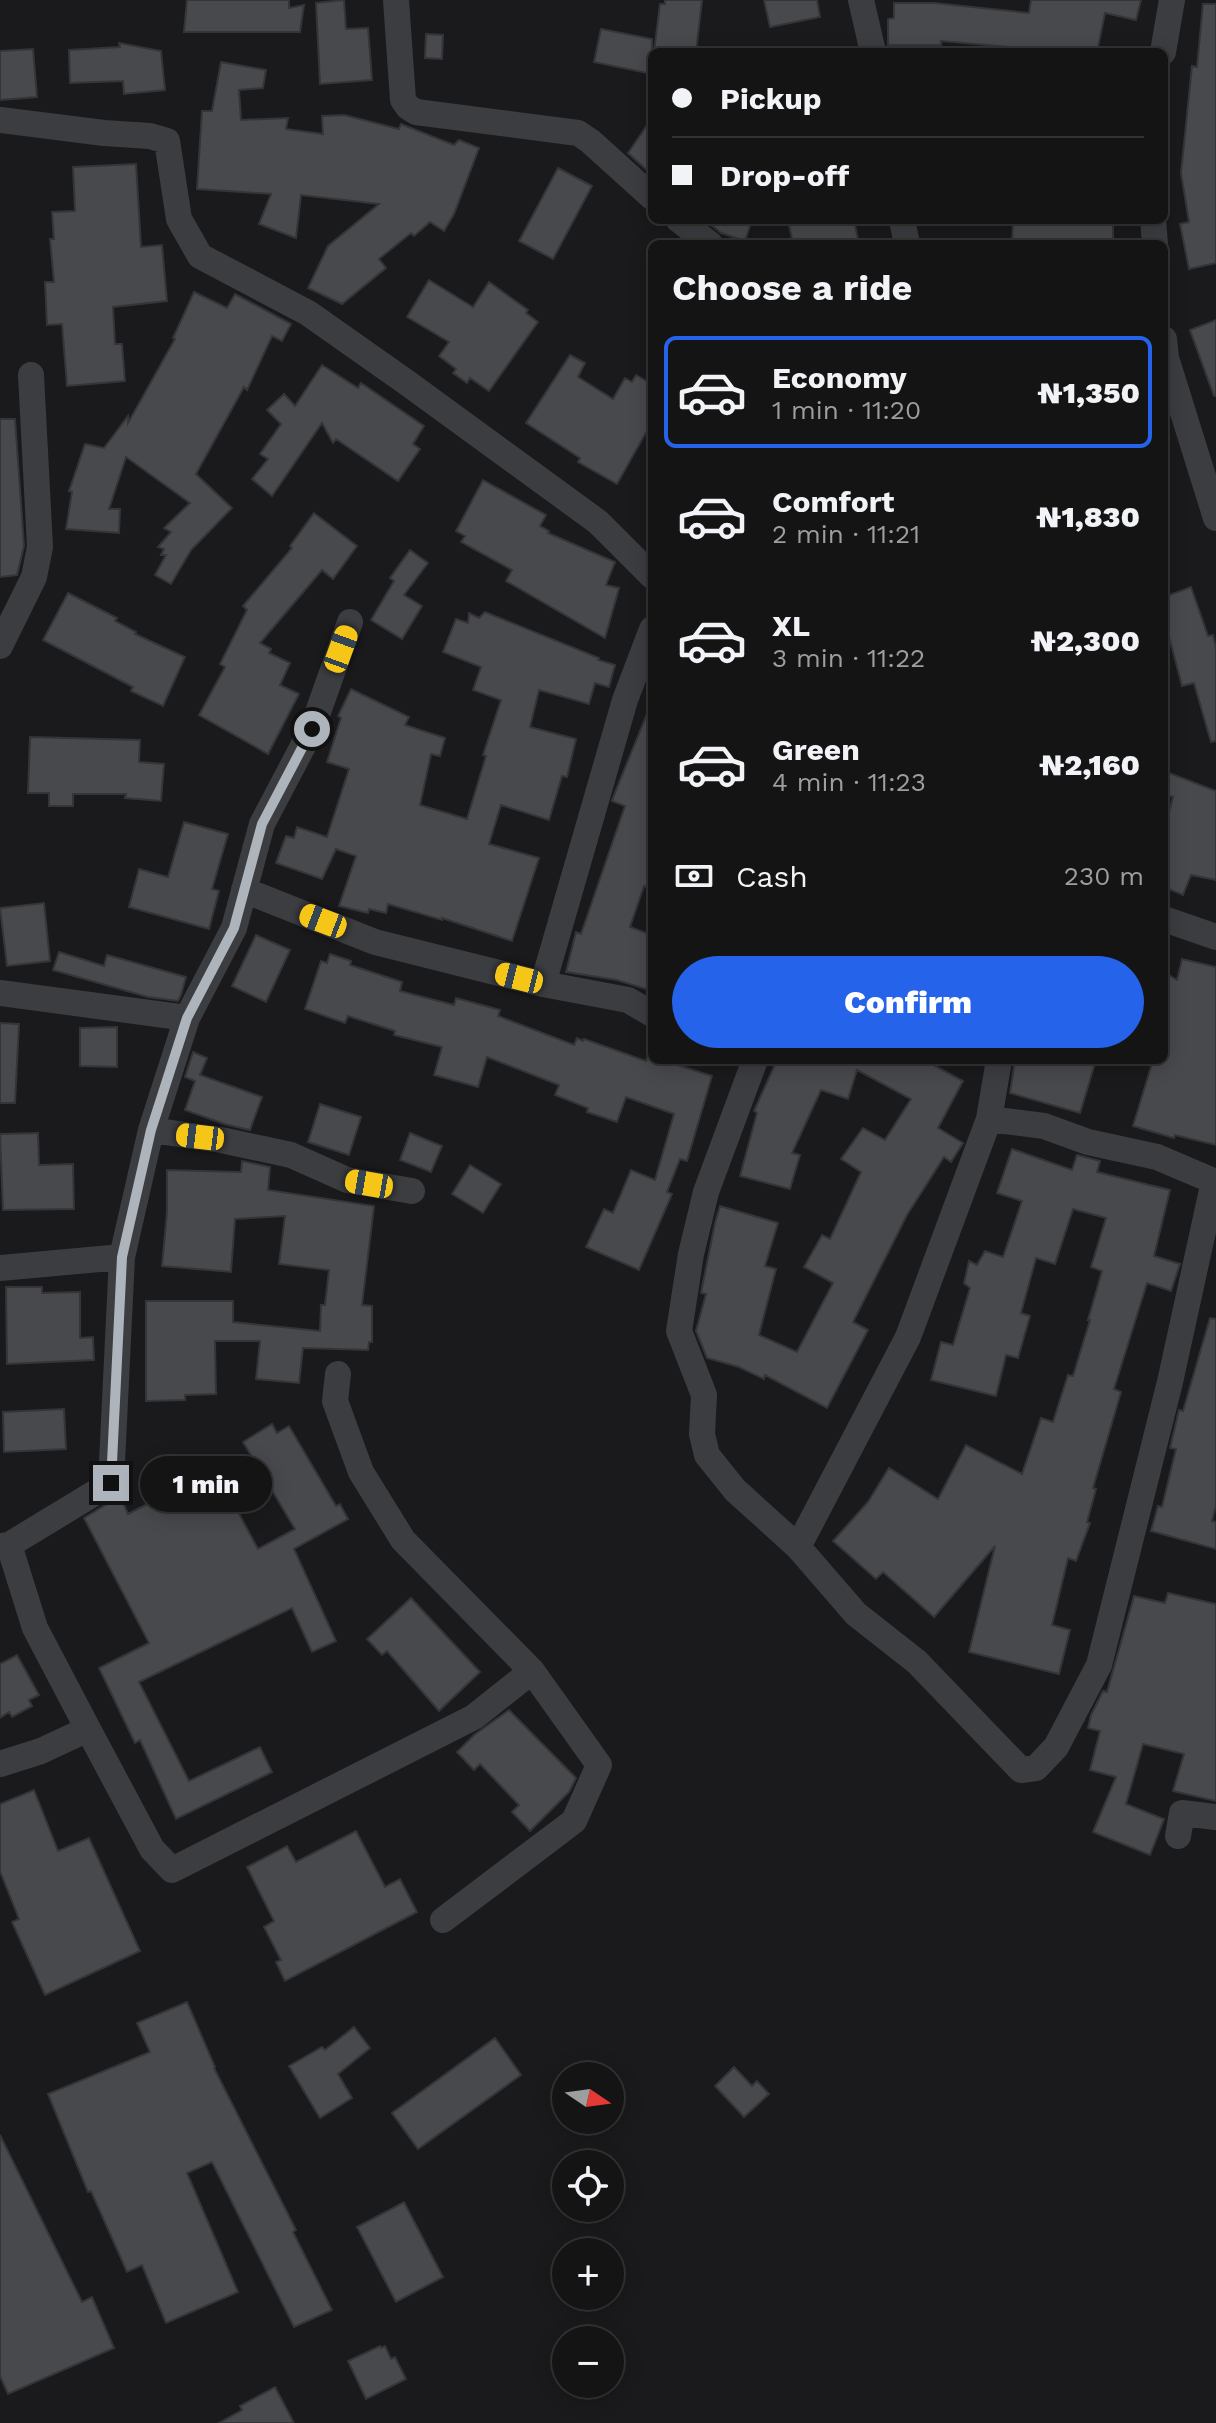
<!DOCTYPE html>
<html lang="en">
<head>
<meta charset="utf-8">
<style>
  :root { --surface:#141415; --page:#212122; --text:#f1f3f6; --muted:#9d9ea0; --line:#333334; --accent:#2563eb }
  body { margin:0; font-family:"Work Sans",sans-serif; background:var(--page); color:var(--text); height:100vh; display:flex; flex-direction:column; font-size:30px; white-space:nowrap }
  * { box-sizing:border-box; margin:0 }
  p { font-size:26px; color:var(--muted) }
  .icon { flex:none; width:44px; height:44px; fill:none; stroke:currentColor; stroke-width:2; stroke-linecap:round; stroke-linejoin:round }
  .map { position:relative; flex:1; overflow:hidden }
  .panel { position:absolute; left:648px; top:240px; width:520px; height:824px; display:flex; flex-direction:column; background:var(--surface); border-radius:12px; box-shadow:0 4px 20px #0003,0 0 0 2px var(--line) }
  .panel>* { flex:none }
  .hud { position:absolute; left:648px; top:48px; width:520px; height:176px; border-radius:12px; box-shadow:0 4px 20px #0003,0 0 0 2px var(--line); display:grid; align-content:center; height:176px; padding:0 24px; background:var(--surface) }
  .needle { width:52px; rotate:103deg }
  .controls { position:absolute; left:552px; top:2062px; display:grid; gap:16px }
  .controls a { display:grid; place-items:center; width:72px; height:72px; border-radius:50%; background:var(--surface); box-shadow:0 4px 20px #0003,0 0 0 2px var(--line); font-size:40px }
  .end { position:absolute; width:36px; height:36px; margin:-18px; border:10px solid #adb4bb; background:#111; box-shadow:0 0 0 4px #111 }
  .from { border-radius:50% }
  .bubble { position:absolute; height:56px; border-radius:28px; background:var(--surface); box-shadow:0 4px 20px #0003,0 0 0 2px var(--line); font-size:26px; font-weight:800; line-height:56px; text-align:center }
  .car { position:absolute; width:24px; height:48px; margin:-24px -12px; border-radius:10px; box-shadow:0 0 6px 2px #0007; background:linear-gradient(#f5c518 24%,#345 0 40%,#f5c518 0 76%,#345 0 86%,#f5c518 0) }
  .hud b { display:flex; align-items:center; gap:28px; height:76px; font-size:30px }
  .hud b+b { border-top:2px solid var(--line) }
  .hud i { width:20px; height:20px; background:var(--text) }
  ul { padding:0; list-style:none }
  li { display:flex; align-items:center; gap:24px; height:112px; margin:0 16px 12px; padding:0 8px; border:4px solid transparent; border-radius:12px }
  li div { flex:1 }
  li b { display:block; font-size:30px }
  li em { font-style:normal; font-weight:800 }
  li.on { border-color:var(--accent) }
  li>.icon { width:72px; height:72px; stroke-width:1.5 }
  h2 { padding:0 24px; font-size:36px; line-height:96px }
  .pay { display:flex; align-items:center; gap:20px; height:88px; padding:0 24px; font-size:30px }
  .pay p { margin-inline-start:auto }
  .action { display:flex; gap:16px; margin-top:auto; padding:16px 24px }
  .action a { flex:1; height:92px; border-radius:48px; background:var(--accent); color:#fff; font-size:32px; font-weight:800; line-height:92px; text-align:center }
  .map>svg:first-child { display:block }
  .building { fill:#47494c; stroke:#343538; stroke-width:2 }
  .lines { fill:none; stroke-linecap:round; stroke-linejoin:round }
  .street { stroke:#3b3d41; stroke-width:26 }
  .route { stroke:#adb4bb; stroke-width:10 }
</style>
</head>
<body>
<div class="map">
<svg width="1216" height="2423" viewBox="0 0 1216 2423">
  <rect width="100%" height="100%" fill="#1a1a1c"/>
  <path class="building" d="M187,0H289V8L304,5L300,32H184Z
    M344,0L346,29L368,28L372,80L320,84L316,3Z
    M665,0H702L696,52H654L660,4H665Z
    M764,0H817L820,17L770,27Z
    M1031,0H1141L1136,20L1105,13L1097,52H1021L1022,48L941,41V45H888V19L894,18V3H934L1029,13Z
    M1203,4H1216V263L1189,269L1180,224L1189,222L1181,173L1192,66L1197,67Z
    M601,29L652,39V74L594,62Z
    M426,34L443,35L442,59L425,58Z
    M119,43L161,51L165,90L124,94L123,81L70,83L69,50L120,47Z
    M33,49L37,97L0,100V51Z
    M221,62L266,70L263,88L239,90L241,120L288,118L286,129L323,134L322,116L344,115L399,129L401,124L454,145L459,140L479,148L454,214L444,231L430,222L414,236L411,233L379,259L386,268L342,304L308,288L328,246L379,204L301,195L296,238L259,224L271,194L197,189L202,111H212Z
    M652,118V175L628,153Z
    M136,164L141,247L162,245L167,301L113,307L115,344H122L125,381L67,386L62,324L47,325L45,282H54L50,239H54L52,212L75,211L73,167Z
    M558,168L592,186L553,259L519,241Z
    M705,220H752L745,241L721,233Z
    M788,220H854L859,244H793Z
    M1013,220H1113V244H1012Z
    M429,280L473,307L489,282L528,310L526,313L538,322L489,391L470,378L467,383L453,373L456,369L439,356L449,342L407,317Z
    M194,292L227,308L235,294L291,324L282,341L272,336L247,390L244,387L196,474L232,508L191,550L171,584L155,575L166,555H161L164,549L158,547L171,532L164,528L190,503L126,457L109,509H120L119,533L66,529L72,492L69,491L85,444L104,448L128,416V423L175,339L173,338Z
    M1216,320V396H1214L1190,330Z
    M570,355L585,363L578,377L613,399L625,378L632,382L636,375L652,384V422L617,484L578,462L580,458L526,423Z
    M322,365L358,388L361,383L424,426L413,444L420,449L398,481L336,439L333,443L322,423L272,496L252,479L268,459L260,454L281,424L267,410L284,394L295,406Z
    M0,419H15L24,546L17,575L0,577Z
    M483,480L546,515L540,526L549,531L548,533L615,562L606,585L619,588L605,638L506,581L512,570L461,542L465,536L456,531Z
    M314,513L357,546L333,579L322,570L260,643L271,649L269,653L290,663L280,685L299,694L268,754L199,715L225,667L220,664L247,610L243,606L292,548L290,546Z
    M410,550L428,563L404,595L422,606L402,639L371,620L394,581L390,578Z
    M1191,587L1208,636L1213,635L1216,648V741L1211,742L1194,683L1182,686L1168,633L1164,634V597Z
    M68,593L117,618L115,621L136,632L135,634L185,657L163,706L131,691L133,687L43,640Z
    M485,612L599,658L598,660L615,665L609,687L595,683L589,704L539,690L530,727L576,739L567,777L562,776L549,820L501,805L489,844L539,858L512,941L442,918V920L388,904L386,913L369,909L368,913L339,906L356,856L336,849L322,879L276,863L286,836L294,838L297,827L327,837L349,769L327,762L341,718L338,716L351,689L409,717L405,725L445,738L440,756L431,754L420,805L467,819L486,756L483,755L501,700L473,690L481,667L443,652L456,619L468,623L469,613L479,618Z
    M651,704L652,889L644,886L630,927L652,935V991L617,980L566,972L576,932L581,934L625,806L612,801L614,795Z
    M30,737L140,740L139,762L164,764L161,801L125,798L126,794H73V806H49V793H28Z
    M1164,771L1216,791V880L1191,875L1183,895L1164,887V830L1173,797L1164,794Z
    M184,822L228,834L212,889L219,891L209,929L129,907L139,869L168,877Z
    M44,903L50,961L7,966L0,908Z
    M256,935L290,950L266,1002L232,986Z
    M59,952L104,966L107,955L186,977L181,995L178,1001L148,997L53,970Z
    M330,954L351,961L350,965L402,982L400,991L454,1005L456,998L500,1010L498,1016L574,1045L577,1038L583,1041L584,1039L646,1061L648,1055L652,1056V1060H662L712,1076L687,1161L680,1159L667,1192L672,1194L639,1270L586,1247L604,1209L613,1213L631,1170L655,1180L674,1114L626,1097L617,1122L587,1112L588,1108L555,1095L559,1085L487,1057L478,1087L434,1075L442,1047L394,1035L395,1031L348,1016L345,1023L305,1009L321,961L327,963Z
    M1182,959L1216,967V1145L1175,1135L1174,1138L1133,1126L1153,1060H1164V972L1177,980Z
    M0,1023L19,1024L15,1103H0Z
    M117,1027V1067L80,1066V1028Z
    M193,1052L207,1058L200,1075L262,1097L250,1130L224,1124L185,1110L195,1081L185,1077Z
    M777,1060H924L963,1081L938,1128L963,1143L951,1162L944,1157L907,1215L853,1322L868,1330L827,1408L765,1375L764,1379L739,1367L707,1358L696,1331L706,1294L701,1293L715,1223L720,1206L778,1223L765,1266L776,1269L759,1335L797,1352L833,1283L804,1267L822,1235L830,1239L861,1172L841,1159L863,1128L885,1140L911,1099L857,1070L848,1099L821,1090L792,1153L800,1155L790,1189L740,1176L757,1113L754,1111Z
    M1015,1060H1096L1080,1113L1010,1093Z
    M320,1104L361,1117L349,1155L308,1142Z
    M38,1133L39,1165L73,1164L74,1209L3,1210L0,1134Z
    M410,1133L442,1146L431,1172L400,1160Z
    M1012,1149L1072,1170L1077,1155L1100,1161L1097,1172L1170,1190L1154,1256L1180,1264L1171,1291L1147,1283L1114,1389L1121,1392L1093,1488L1096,1489L1087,1522L1090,1523L1076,1561L1068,1558L1052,1625L1070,1630L1059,1674L969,1652L995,1546L934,1617L883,1572L876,1579L833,1541L868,1502L889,1468L938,1499L966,1445L1022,1474L1041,1418L1053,1422L1068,1375L1073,1376L1090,1320H1088L1102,1271L1091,1267L1106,1218L1073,1209L1055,1264L1036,1258L1021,1313L1030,1316L1018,1358L1006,1355L996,1396L931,1380L941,1342L953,1345L970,1288L964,1283L969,1261L977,1265L985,1251L1003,1257L1022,1201L997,1193Z
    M242,1161L270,1167L268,1190L374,1206L362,1305L372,1306V1342H369L368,1350L303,1348L299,1383L256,1379L260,1341H215L216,1394L185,1395V1400L146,1401V1301H233V1322L320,1331L321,1305H325L329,1270L279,1264L285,1216L235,1219L231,1272L162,1266L167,1212V1170L241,1172Z
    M470,1165L501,1184L483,1213L452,1194Z
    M6,1287H42V1293L80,1292V1338L93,1337L94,1360L7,1364Z
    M1210,1318L1216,1319V1505L1212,1521L1216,1522V1549L1151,1531L1158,1506L1162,1507L1176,1449L1170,1448L1179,1410L1183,1411Z
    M64,1409L66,1449L4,1452L3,1412Z
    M272,1424L277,1433L289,1426L336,1506L340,1504L348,1519L294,1549L336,1641L312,1652L292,1608L139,1682L189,1781L260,1747L272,1772L176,1819L140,1740L135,1743L99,1668L149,1643L84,1518L120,1496L128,1514L215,1469L258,1549L295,1529L243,1442Z
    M1168,1593L1216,1604V1801L1173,1791L1184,1754L1143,1744L1126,1804L1164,1819L1150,1855L1093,1832L1116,1777L1090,1770L1100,1731L1088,1728L1091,1715L1103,1691L1107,1692L1134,1596L1165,1603Z
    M411,1598L480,1672L439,1711L387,1651L382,1655L367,1639Z
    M17,1655L39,1695L29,1700L32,1706L12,1717L9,1712L0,1718V1664Z
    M509,1710L576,1778L569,1792L530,1831L512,1812L519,1805L480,1764L474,1770L457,1752L474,1735Z
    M34,1790L58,1851L89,1838L140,1951L45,1995L12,1922L19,1919L0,1871V1804Z
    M356,1831L385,1887L400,1879L417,1912L285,1981L276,1962L281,1960L264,1927L274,1921L247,1867L287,1846L296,1862Z
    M187,2002L215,2067L214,2068L296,2230L293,2232L332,2310L294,2327L212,2162L187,2173L238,2292L166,2323L142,2265L127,2272L91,2191L88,2192L48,2094L150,2052L137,2023Z
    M354,2027L370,2048L338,2074L352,2098L320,2118L289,2066L322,2047L325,2050Z
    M495,2038L521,2075L418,2149L392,2113Z
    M734,2067L752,2086L757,2081L769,2094L744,2117L715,2086Z
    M0,2135L82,2302L92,2297L114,2348L8,2394L0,2376Z
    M404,2202L443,2277L396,2302L357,2227Z
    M380,2346L381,2348L385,2346L391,2359L395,2357L406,2379L366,2399L348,2361Z
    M275,2387L294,2423H219L242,2410L240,2406Z"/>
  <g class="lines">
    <path class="street" d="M396,0L403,100L408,107L416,112L578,133L590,141L652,197
      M861,0L873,52
      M1163,52L1172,0
      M0,120L104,133L150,136L167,141L179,219L200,256L308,313L406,382L598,522L652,576
      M679,220L710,244
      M902,220L907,244
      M1153,220L1155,244
      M1164,339L1166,358L1216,518
      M0,646L34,577L40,547L31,375
      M244,890L375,942L543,984L628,1000L652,1014
      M1164,919L1216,937
      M543,984L625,700L652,629
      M0,993L187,1018
      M755,1060L706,1192L691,1254L679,1331L704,1395L702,1434L707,1455L735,1490L798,1547L856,1614L917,1662L1021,1770L1036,1768L1056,1747L1099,1665L1170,1382L1214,1181
      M989,1119L1044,1126L1088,1142L1157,1157L1216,1182
      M151,1130L221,1140L291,1155L347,1180L412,1191
      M0,1268L122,1257
      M338,1374L335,1401L361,1472L403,1540L532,1671L599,1765L574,1821L443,1920
      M9,1545L111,1483L122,1257L151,1130L187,1018L234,928L262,824L312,729L350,622
      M0,1546L9,1545L35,1628L88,1729L41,1751L0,1764
      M798,1547L908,1337L989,1119L999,1060
      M88,1729L152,1849L172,1870L474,1717L532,1671
      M1178,1836L1182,1813L1216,1817"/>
  </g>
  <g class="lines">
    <path class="route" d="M111,1483L122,1257L151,1130L187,1018L234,928L262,824L312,729"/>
  </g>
</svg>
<div class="controls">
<a><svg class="needle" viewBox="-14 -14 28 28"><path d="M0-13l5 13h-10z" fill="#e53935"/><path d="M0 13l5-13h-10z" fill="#9d9ea0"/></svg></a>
<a><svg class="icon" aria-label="locate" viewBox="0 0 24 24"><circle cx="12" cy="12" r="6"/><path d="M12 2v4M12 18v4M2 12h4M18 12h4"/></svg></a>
<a>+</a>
<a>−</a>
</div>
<i class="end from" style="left:312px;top:729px"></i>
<i class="end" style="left:111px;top:1483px"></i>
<div class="bubble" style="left:140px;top:1456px;width:132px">1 min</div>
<i class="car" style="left:341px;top:649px;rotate:20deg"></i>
<i class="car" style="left:323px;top:921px;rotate:291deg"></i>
<i class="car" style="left:519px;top:978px;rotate:284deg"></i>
<i class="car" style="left:200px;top:1137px;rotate:277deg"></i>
<i class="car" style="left:369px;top:1184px;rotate:280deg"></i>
<div class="hud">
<b><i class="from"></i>Pickup</b>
<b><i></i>Drop-off</b>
</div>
<section class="panel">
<h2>Choose a ride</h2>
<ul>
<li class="on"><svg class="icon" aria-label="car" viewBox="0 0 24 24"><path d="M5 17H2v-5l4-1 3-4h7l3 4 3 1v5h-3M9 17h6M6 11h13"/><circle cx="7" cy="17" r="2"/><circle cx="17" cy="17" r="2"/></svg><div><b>Economy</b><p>1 min · 11:20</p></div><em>₦1,350</em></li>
<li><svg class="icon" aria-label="car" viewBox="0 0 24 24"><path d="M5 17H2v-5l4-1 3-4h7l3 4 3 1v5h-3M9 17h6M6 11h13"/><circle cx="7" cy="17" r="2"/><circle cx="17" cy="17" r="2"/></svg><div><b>Comfort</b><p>2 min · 11:21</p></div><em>₦1,830</em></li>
<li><svg class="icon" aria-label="car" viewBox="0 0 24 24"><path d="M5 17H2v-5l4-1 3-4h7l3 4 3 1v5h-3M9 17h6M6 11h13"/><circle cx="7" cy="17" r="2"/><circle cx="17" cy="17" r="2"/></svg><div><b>XL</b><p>3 min · 11:22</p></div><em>₦2,300</em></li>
<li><svg class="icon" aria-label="car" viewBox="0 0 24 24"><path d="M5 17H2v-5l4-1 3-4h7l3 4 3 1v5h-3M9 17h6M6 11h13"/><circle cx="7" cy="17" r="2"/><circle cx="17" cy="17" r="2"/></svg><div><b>Green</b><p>4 min · 11:23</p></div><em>₦2,160</em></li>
</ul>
<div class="pay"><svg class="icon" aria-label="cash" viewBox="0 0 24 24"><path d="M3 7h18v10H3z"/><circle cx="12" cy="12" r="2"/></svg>Cash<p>230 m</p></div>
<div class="action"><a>Confirm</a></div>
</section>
</div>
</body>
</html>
